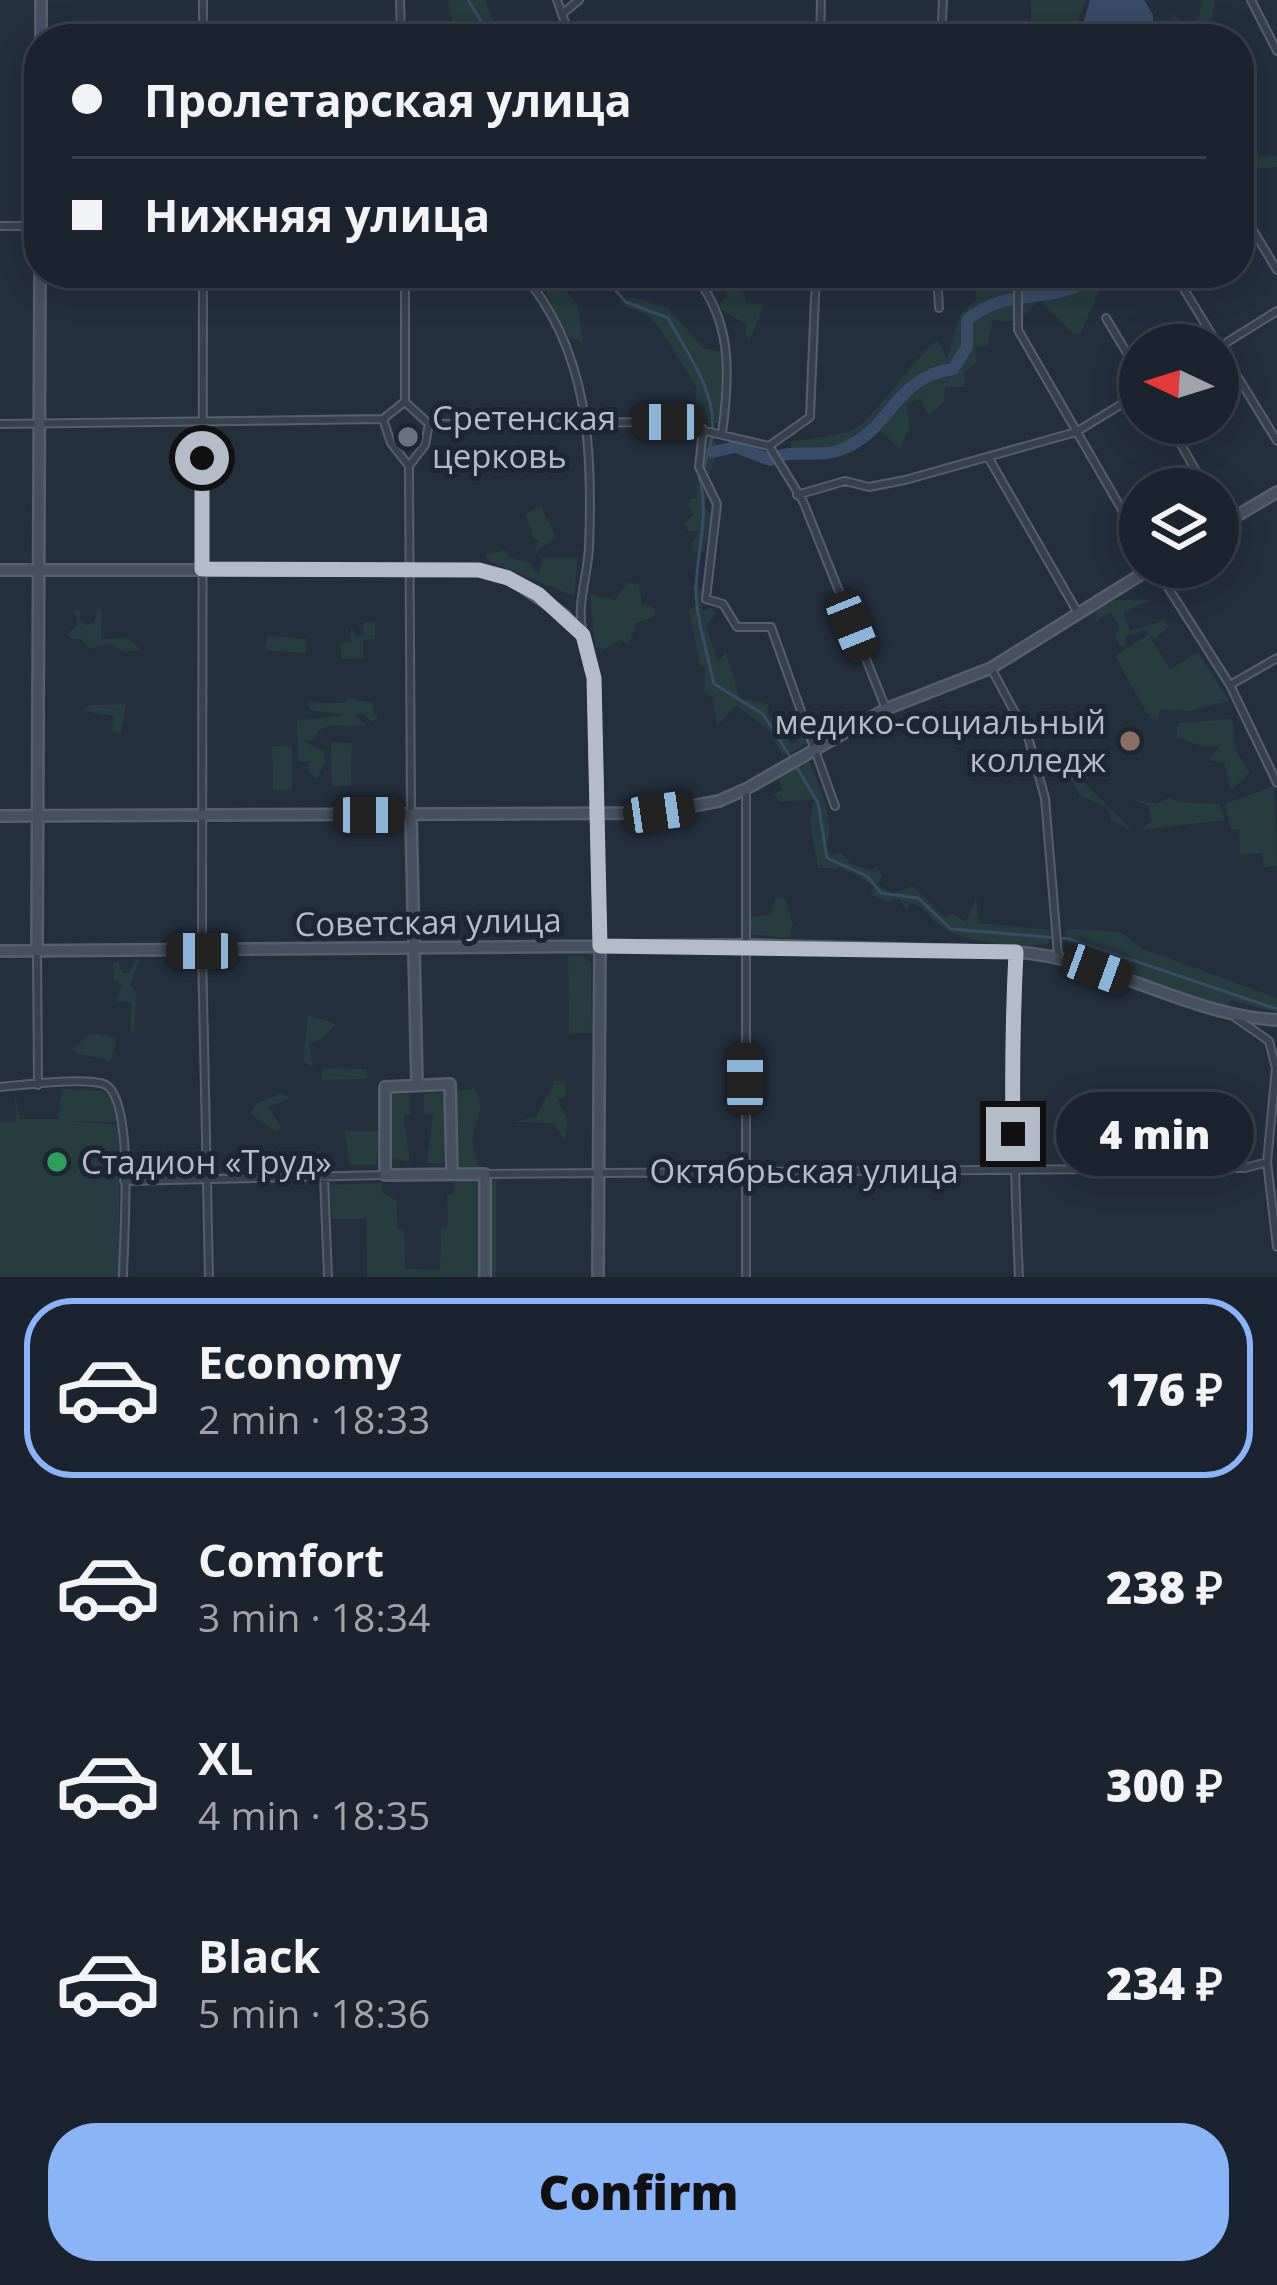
<!DOCTYPE html>
<html lang="en">
<head>
<meta charset="utf-8">
<style>
  :root { --surface:#1b232e; --page:#242b36; --text:#f1f3f6; --muted:#a0a4aa; --line:#39404a; --accent:#8ab4f8 }
  body { margin:0; font-family:"Open Sans",sans-serif; background:var(--page); color:var(--text); height:100vh; display:flex; flex-direction:column; font-size:45px; white-space:nowrap }
  * { box-sizing:border-box; margin:0 }
  p { font-size:39px; color:var(--muted) }
  .icon { flex:none; width:66px; height:66px; fill:none; stroke:currentColor; stroke-width:2; stroke-linecap:round; stroke-linejoin:round }
  .map { position:relative; height:1277px; overflow:hidden }
  .sheet { display:flex; flex-direction:column; background:var(--surface); flex:1 }
  .sheet>* { flex:none }
  .top-card { position:absolute; left:24px; top:24px; width:1230px; height:264px; border-radius:48px; box-shadow:0 6px 30px #0003,0 0 0 3px var(--line); display:grid; align-content:center; height:264px; padding:0 48px; background:var(--surface) }
  .needle { width:78px; rotate:274deg }
  .tools { position:absolute; left:1119px; top:324px; display:grid; gap:24px }
  .tools a { display:grid; place-items:center; width:120px; height:120px; border-radius:50%; background:var(--surface); box-shadow:0 6px 30px #0003,0 0 0 3px var(--line); font-size:60px }
  .end { position:absolute; width:54px; height:54px; margin:-27px; border:15px solid #b4bcc9; background:#111; box-shadow:0 0 0 6px #111 }
  .from { border-radius:50% }
  .bubble { position:absolute; height:84px; border-radius:42px; background:var(--surface); box-shadow:0 6px 30px #0003,0 0 0 3px var(--line); font-size:39px; font-weight:800; line-height:84px; text-align:center }
  .car { position:absolute; width:36px; height:72px; margin:-36px -18px; border-radius:15px; box-shadow:0 0 9px 3px #0007; background:linear-gradient(#222 24%,#8ab4d8 0 40%,#222 0 76%,#8ab4d8 0 86%,#222 0) }
  .top-card b { display:flex; align-items:center; gap:42px; height:114px; font-size:45px }
  .top-card b+b { border-top:3px solid var(--line) }
  .top-card i { width:30px; height:30px; background:var(--text) }
  ul { padding:21px 0 0; list-style:none }
  li { display:flex; align-items:center; gap:36px; height:180px; margin:0 24px 18px; padding:0 24px; border:6px solid transparent; border-radius:48px }
  li div { flex:1 }
  li b { display:block; font-size:45px }
  li em { font-style:normal; font-weight:800 }
  li.selected { border-color:var(--accent) }
  li>.icon { width:108px; height:108px; stroke-width:1.5 }
  .button { display:flex; gap:24px; margin-top:auto; padding:24px 48px }
  .button a { flex:1; height:138px; border-radius:48px; background:var(--accent); color:#111; font-size:48px; font-weight:800; line-height:138px; text-align:center }
  .map>svg:first-child { display:block }
  .green { fill:#263c3f }
  .water { fill:#394c67 }
  .lines { fill:none; stroke-linecap:round; stroke-linejoin:round }
  .stream { stroke:#394c67; stroke-width:3 }
  .river { stroke:#394c67; stroke-width:12 }
  .street-casing { stroke:#565f6c; stroke-width:10 }
  .secondary-casing { stroke:#565f6c; stroke-width:14 }
  .street { stroke:#38414e; stroke-width:6 }
  .secondary { stroke:#465061; stroke-width:9 }
  .route { stroke:#b4bcc9; stroke-width:15 }
  .worship-dot { fill:#6b7280; stroke:#1d2633; stroke-width:4.5 }
  .education-dot { fill:#8d6e63; stroke:#1d2633; stroke-width:4.5 }
  .leisure-dot { fill:#2e9e5b; stroke:#1d2633; stroke-width:4.5 }
  .labels { text-anchor:middle; stroke-width:10; stroke-linejoin:round; paint-order:stroke }
  .poi-label { font-size:33px; fill:#b4bcc9; stroke:#1d2633; text-anchor:start }
  .street-label { font-size:33px; fill:#b4bcc9; stroke:#1d2633 }
</style>
</head>
<body>
<div class="map">
<svg width="1277" height="1277" viewBox="0 0 1277 1277">
  <rect width="100%" height="100%" fill="#242f3e"/>
  <path class="green" d="M448,0H485L496,27L508,39H457Z
    M1031,0H1086L1075,26L1079,39H1031Z
    M1203,0H1215L1211,20L1200,28L1206,39H1173L1172,13L1187,27L1198,17Z
    M1239,146L1251,155L1277,156V167L1239,170Z
    M544,273H553L578,306L583,343L568,336L546,293Z
    M977,273H993L1014,291L1022,285L1024,273H1040L1045,279L1051,273H1115L1101,288L1080,334H1074L1039,300C1024,317 1016,326 993,319L988,345L975,347L976,363L964,372L965,387H945L944,402L928,416L921,399L907,403L909,429L900,449L880,431L847,452L790,458L791,442C810,438 832,437 850,431C871,424 912,360 937,340L947,359L960,315L976,300Z
    M740,283L747,304H765L750,339L745,336L747,324L721,310L720,302L727,297L724,290Z
    M634,297L669,309L703,348L725,353L718,423H703L696,411V387L664,335L650,316L622,305Z
    M707,434L714,435L716,446H741L740,452L726,450L716,457L709,476L696,468Z
    M696,483L711,492L703,505L711,516L704,552H694L691,544L700,531H688L683,524L694,514L688,507L690,499L697,498Z
    M541,506L556,538L534,553L539,540L534,539L525,514Z
    M506,550L508,557L530,563L535,572L540,571L542,558H578L574,596L486,560V554Z
    M627,583L639,584L642,604L654,608L656,616L636,623L629,645L621,640L603,650L595,646L590,595L615,600Z
    M693,585L702,590V611L712,608L716,613L706,626L718,661L726,653L740,698L768,704L769,716L783,727L791,745L807,732L816,738L783,757L768,729L736,705L717,726L713,698L704,692L705,667L700,665L689,612L696,604Z
    M1115,600H1152L1123,612L1130,631L1165,620L1168,627L1155,639L1149,635L1170,669L1198,652L1229,701L1189,711L1160,709L1158,719H1150L1115,656L1149,634L1144,630L1126,636L1125,646H1120L1115,635L1119,626L1110,612L1096,622L1095,611Z
    M97,609L102,610L101,639L127,638L141,649L125,652L109,643L88,649L81,639H71L67,634L78,625L74,610H81L80,621L86,625L95,622Z
    M364,622H375V639L363,640V658L341,659L340,643L351,642V628L357,638L363,635Z
    M267,636L307,639L306,653L265,650Z
    M347,698L375,703L372,710L378,718L372,722L363,714L355,715L368,727L330,725L318,731L315,740H301L323,751L326,762L316,779L308,771L310,761L298,762L297,721L345,715L310,710L307,702L344,703Z
    M126,704L121,733L112,732L114,716L81,711L90,705Z
    M1232,719L1236,751L1250,773L1231,790L1224,763L1209,760L1221,745L1205,747L1176,737L1178,723Z
    M331,742L352,743L351,786H332Z
    M272,746H292V790H273Z
    M808,757C817,783 837,817 826,849L832,855L841,852L849,863L869,870L877,867L882,876L878,885L892,894L913,886L945,918L953,914L966,922L976,898L979,923L1051,930L1049,944C1021,948 964,944 941,926C929,917 926,907 911,904L906,910L899,898L888,902L871,895L874,886L842,868H818L810,821L814,799L780,802L774,794L782,789L779,778Z
    M1075,774L1135,833L1111,820L1107,807L1080,796L1069,776Z
    M1274,786L1277,865L1264,868L1262,853L1240,854L1239,829L1231,830L1225,804Z
    M1171,797L1177,802L1219,804L1225,820L1142,830L1151,821L1149,806L1127,798L1157,804Z
    M776,898H785L793,924L789,938L748,934V917L770,915Z
    M1074,929L1121,932L1141,948L1277,998V1013L1232,1000L1227,1007L1209,1005L1071,956L1066,931Z
    M568,956H583L591,963L592,1033L569,1034Z
    M135,959L140,960L130,984L136,992L135,1033L130,1031L131,1002L115,1001L122,985L114,980L113,962H119L122,973H129Z
    M308,1015L336,1024L321,1040L309,1043L313,1067L303,1061Z
    M90,1033L117,1038L111,1061L76,1053L73,1048Z
    M323,1068L366,1069L368,1079L321,1080Z
    M555,1080L565,1083L566,1097L557,1099L567,1118L566,1141L553,1123L513,1122L536,1117Z
    M62,1089L103,1091L112,1097L119,1122L66,1121L118,1125L120,1277H0V1122H16L15,1095L20,1119H58Z
    M474,1089C487,1105 476,1118 473,1137C471,1148 478,1157 479,1167L459,1168L454,1091Z
    M282,1093L291,1098L268,1107L281,1127L277,1132L250,1114L255,1104Z
    M424,1093H446L443,1163H427L433,1115L424,1114Z
    M389,1094H410V1115H403L410,1162L389,1157Z
    M344,1131H379L376,1165H350Z
    M504,1178L496,1181V1277H490L489,1182Z
    M454,1179H474L481,1186L482,1277H367L366,1219H332L330,1185L382,1183L383,1193L396,1200L398,1229L404,1230L405,1269L440,1270L441,1229L448,1227L447,1195L454,1194Z"/>
  <path class="water" d="M1090,0H1144L1153,15V39H1085L1081,31Z"/>
  <g class="lines">
    <path class="stream" d="M468,0L492,39
      M599,273L626,302L668,318C699,374 732,412 699,477C710,515 697,548 696,589C696,620 708,654 714,684L763,714L791,758
      M796,766L818,803L827,858L867,876L881,893L918,898L951,929L1070,939L1277,1009"/>
    <path class="river" d="M712,452L736,447L770,460C794,447 819,459 843,449C893,428 894,377 953,369L967,347V320C1012,283 1053,309 1098,273"/>
    <defs>
      <path id="street" d="M400,0L401,39
        M557,0L571,39
        M1251,0L1277,51
        M563,13L579,0
        M203,39V0
        M820,39L821,0
        M941,39L943,0
        M1239,207L1277,270
        M0,226H39
        M203,273L202,951L209,1277
        M405,273V402L429,424
        M522,273C589,350 593,450 589,547C588,575 577,602 582,629
        M692,273C733,319 730,375 722,433
        M816,273L810,417L769,446L803,501L886,709
        M937,273L939,308
        M1018,273V330L1140,541
        M1174,273L1277,441
        M709,288L710,273
        M1106,318L1140,375
        M1221,346L1277,311
        M383,419L391,443L409,466
        M383,419L403,403
        M1169,423L1206,489
        M0,424L383,419
        M429,424L667,422L769,446
        M703,429L699,467L717,504L706,599L723,604L737,627H771L835,806
        M988,457L1078,613
        M797,495L845,481L869,487L905,480L1076,432L1140,393
        M1218,510L1225,522
        M1155,567L1230,685L1277,783
        M991,668L1028,737L1045,798L1058,955
        M1230,685L1277,658
        M411,815L409,466L425,445L429,424
        M37,951L38,1085
        M1016,952C1011,1059 1014,1168 1019,1277
        M1236,1018L1269,1041L1276,1068L1267,1162L1277,1247
        M0,1087C25,1085 83,1077 104,1084C136,1096 123,1244 123,1277
        M485,1174L1245,1168L1267,1162
        M324,1177L328,1277
        M124,1181L384,1175
        M746,1277V789"/>
      <path id="secondary" d="M41,39V0
        M1218,527L1277,492
        M0,570H479L508,577L564,615L583,635L594,678L600,946L598,1277
        M411,815L417,1085
        M0,816L654,813L719,801L746,789L886,709L991,668L1153,567
        M0,951L744,945L1016,952C1107,958 1185,1015 1277,1020
        M37,951L40,273
        M452,1174L450,1084L385,1087V1175L485,1174V1277"/>
    </defs>
    <use href="#street" class="street-casing"/>
    <use href="#secondary" class="secondary-casing"/>
    <use href="#street" class="street"/>
    <use href="#secondary" class="secondary"/>
  </g>
  <g class="lines">
    <path class="route" d="M202,458V569L479,570L508,578L538,594L583,635L594,678L600,946L1016,952C1013,1012 1012,1072 1013,1134"/>
  </g>
  <circle class="worship-dot" cx="408" cy="437" r="12"/>
  <circle class="education-dot" cx="1130" cy="741" r="12"/>
  <circle class="leisure-dot" cx="57" cy="1162" r="12"/>
  <g class="labels">
    <g class="poi-label">
      <text x="432" y="430">Сретенская<tspan x="432" dy="38">церковь</tspan></text>
      <text x="1106" y="734" text-anchor="end">медико-социальный<tspan x="1106" dy="38">колледж</tspan></text>
      <text x="81" y="1174">Стадион «Труд»</text>
    </g>
    <g class="street-label">
      <text transform="translate(428 922) rotate(-1)" y="12">Советская улица</text>
      <text x="804" y="1183">Октябрьская улица</text>
    </g>
  </g>
</svg>
<div class="tools">
<a><svg class="needle" viewBox="-14 -14 28 28"><path d="M0-13l5 13h-10z" fill="#e53935"/><path d="M0 13l5-13h-10z" fill="#a0a4aa"/></svg></a>
<a><svg class="icon" aria-label="layers" viewBox="0 0 24 24"><path d="M12 4l9 5-9 5-9-5zM3 14l9 5 9-5"/></svg></a>
</div>
<i class="end from" style="left:202px;top:458px"></i>
<i class="end" style="left:1013px;top:1134px"></i>
<div class="bubble" style="left:1056px;top:1092px;width:198px">4 min</div>
<i class="car" style="left:668px;top:422px;rotate:270deg"></i>
<i class="car" style="left:852px;top:626px;rotate:158deg"></i>
<i class="car" style="left:659px;top:812px;rotate:82deg"></i>
<i class="car" style="left:369px;top:815px;rotate:90deg"></i>
<i class="car" style="left:202px;top:951px;rotate:270deg"></i>
<i class="car" style="left:1097px;top:969px;rotate:110deg"></i>
<i class="car" style="left:745px;top:1079px;rotate:0deg"></i>
<div class="top-card">
<b><i class="from"></i>Пролетарская улица</b>
<b><i></i>Нижняя улица</b>
</div>
</div>
<section class="sheet">
<ul>
<li class="selected"><svg class="icon" aria-label="car" viewBox="0 0 24 24"><path d="M5 17H2v-5l4-1 3-4h7l3 4 3 1v5h-3M9 17h6M6 11h13"/><circle cx="7" cy="17" r="2"/><circle cx="17" cy="17" r="2"/></svg><div><b>Economy</b><p>2 min · 18:33</p></div><em>176 ₽</em></li>
<li><svg class="icon" aria-label="car" viewBox="0 0 24 24"><path d="M5 17H2v-5l4-1 3-4h7l3 4 3 1v5h-3M9 17h6M6 11h13"/><circle cx="7" cy="17" r="2"/><circle cx="17" cy="17" r="2"/></svg><div><b>Comfort</b><p>3 min · 18:34</p></div><em>238 ₽</em></li>
<li><svg class="icon" aria-label="car" viewBox="0 0 24 24"><path d="M5 17H2v-5l4-1 3-4h7l3 4 3 1v5h-3M9 17h6M6 11h13"/><circle cx="7" cy="17" r="2"/><circle cx="17" cy="17" r="2"/></svg><div><b>XL</b><p>4 min · 18:35</p></div><em>300 ₽</em></li>
<li><svg class="icon" aria-label="car" viewBox="0 0 24 24"><path d="M5 17H2v-5l4-1 3-4h7l3 4 3 1v5h-3M9 17h6M6 11h13"/><circle cx="7" cy="17" r="2"/><circle cx="17" cy="17" r="2"/></svg><div><b>Black</b><p>5 min · 18:36</p></div><em>234 ₽</em></li>
</ul>
<div class="button"><a>Confirm</a></div>
</section>
</body>
</html>
